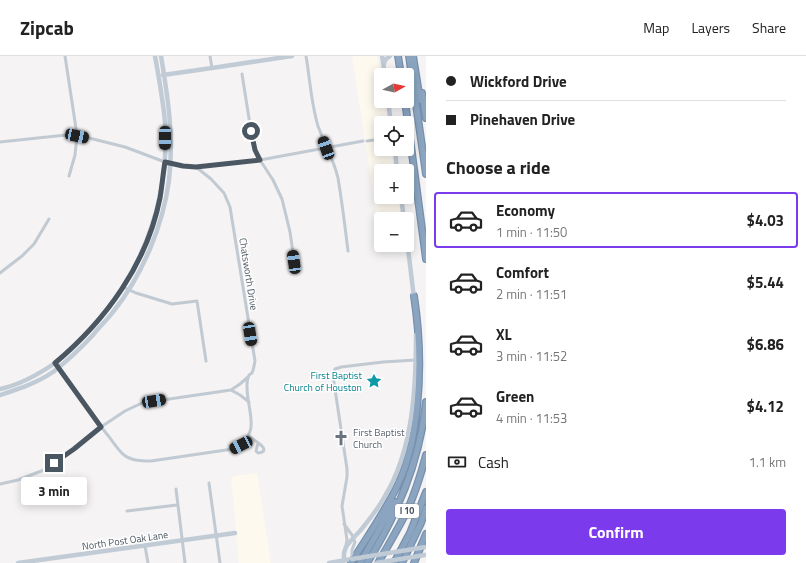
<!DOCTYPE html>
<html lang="en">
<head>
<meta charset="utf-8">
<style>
  :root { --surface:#fff; --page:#f6f6f6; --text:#222; --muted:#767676; --line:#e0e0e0; --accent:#7c3aed }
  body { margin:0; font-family:"Titillium Web",sans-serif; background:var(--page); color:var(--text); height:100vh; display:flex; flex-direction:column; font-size:15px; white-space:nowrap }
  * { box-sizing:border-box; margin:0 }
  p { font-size:13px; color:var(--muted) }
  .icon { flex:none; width:22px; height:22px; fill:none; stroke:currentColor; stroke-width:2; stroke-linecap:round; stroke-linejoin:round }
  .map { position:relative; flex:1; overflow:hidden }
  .side { display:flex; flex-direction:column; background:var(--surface); width:380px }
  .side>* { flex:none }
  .guide { display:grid; align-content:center; height:88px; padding:0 20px; background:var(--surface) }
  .needle { width:26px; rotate:82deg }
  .fabs { position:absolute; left:374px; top:12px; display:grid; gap:8px }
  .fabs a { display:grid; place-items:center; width:40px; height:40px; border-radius:4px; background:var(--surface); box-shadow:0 2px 10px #0003; font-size:20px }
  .end { position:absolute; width:18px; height:18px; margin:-9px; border:5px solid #4a5661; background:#fff; box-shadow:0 0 0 2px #fff }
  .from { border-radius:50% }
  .bubble { position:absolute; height:28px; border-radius:4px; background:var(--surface); box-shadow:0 2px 10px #0003; font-size:13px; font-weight:700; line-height:28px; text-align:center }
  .car { position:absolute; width:12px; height:24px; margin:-12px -6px; border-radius:5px; box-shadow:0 0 3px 1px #0007; background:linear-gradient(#222 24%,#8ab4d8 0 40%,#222 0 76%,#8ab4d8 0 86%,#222 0) }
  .guide b { display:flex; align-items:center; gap:14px; height:38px; font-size:15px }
  .guide b+b { border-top:1px solid var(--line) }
  .guide i { width:10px; height:10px; background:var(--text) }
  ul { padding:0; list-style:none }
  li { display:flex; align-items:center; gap:12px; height:56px; margin:0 8px 6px; padding:0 12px; border:2px solid transparent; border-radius:4px }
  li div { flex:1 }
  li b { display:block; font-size:15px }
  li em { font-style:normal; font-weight:700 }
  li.selected { border-color:var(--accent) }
  li>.icon { width:36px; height:36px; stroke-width:1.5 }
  h2 { padding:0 20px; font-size:18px; line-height:48px }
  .pay { display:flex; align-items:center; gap:10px; height:44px; padding:0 20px; font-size:15px }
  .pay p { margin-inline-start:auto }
  .primary-button { display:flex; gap:8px; margin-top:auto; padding:8px 20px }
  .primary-button a { flex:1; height:46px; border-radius:4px; background:var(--accent); color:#fff; font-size:16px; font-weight:700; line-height:46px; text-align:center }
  header { display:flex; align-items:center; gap:24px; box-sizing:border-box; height:56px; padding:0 20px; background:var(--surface); border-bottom:1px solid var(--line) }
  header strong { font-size:19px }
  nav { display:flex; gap:22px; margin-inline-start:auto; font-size:14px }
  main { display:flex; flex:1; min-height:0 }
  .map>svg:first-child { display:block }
  .commercial { fill:#fdf9ef }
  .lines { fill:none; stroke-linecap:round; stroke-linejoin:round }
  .highway-casing { stroke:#7690ad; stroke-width:8 }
  .street { stroke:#c1cad2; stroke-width:3 }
  .secondary { stroke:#c1cbd6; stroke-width:4.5 }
  .highway { stroke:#8ba5c1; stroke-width:5.5 }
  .secondary-bridge { stroke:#c1cbd6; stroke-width:4.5 }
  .route { stroke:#4a5661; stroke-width:5 }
  .labels { text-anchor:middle; stroke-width:3; stroke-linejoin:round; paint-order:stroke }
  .shield { fill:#fff; stroke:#808990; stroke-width:1 }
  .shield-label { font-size:9px; font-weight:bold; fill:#4a5661 }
  .street-label { font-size:10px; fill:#4a5661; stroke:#fff }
  .culture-label { font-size:10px; fill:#0d838f; stroke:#fff; text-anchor:end }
  .worship-label { font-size:10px; fill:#5b616d; stroke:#fff; text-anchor:start }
</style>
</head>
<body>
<header>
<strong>Zipcab</strong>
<nav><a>Map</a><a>Layers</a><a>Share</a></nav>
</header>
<main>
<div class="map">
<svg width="426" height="507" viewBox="0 0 426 507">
  <rect width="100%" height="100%" fill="#f5f3f3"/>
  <path class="commercial" d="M352,0H377L379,9L381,22V45H384L387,67H381V93H391L394,115H381V141H398L401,163H381V188Z
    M257,417L271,507H239L231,421Z"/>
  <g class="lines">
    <defs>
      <path id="highway" d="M398,0L401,19
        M409,0L426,118
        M413,0L420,44
        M422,37L426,62
        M405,45L426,203
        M351,507C367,481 387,453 399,426C410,402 414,377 417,352C421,313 420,279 414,240
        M360,507L395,446
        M367,507C397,459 420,403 426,346
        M378,507C388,490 398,473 407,455C415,437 421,418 426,399
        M394,507L410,477L426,436
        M402,507L421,467L426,452
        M414,507L426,478"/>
    </defs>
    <use href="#highway" class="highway-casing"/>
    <path class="street" d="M65,0L77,79L75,99L69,120
      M210,0L212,12
      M306,0C310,23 311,47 318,70C324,87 334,104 338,122C342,146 345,170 348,195
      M242,18L251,75L255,94L260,104L273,124L282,143L290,176L296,217
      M367,85L381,83
      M0,86L66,79H77L125,91L165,106L183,110L196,111L260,104L363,85
      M0,217L22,200L34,188L49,163
      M123,231L136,237L172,248L197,245L206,305
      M55,307L58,312C74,334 89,356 106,377C112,384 117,393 124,399C132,405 142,405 151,405L233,393C263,378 247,356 247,331C247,329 247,324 248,322C248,320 250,318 252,317C254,313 254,309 255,305L230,151L224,137L211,123L196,111
      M231,334L240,339L249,346
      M248,380C253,383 274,395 258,397L256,395L258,387
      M209,427L220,507
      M0,428L18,424L44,414L74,393L101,371L125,355L142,347L231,334L240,328L248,321
      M176,433L185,507
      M127,455L177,449
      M344,468L352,479L355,486L352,494V503
      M346,489L347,484L342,450L347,421V413L333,320L335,313L341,311L383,306L416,304
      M145,490L148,507"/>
    <path class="secondary" d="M382,0L385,19
      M384,8L385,4L390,0
      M163,19L212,12L292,0
      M388,45L391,67
      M395,93L397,115
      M401,141L404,163
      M407,184L414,242
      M0,333C19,329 39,318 55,307C66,299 76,289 86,278C141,220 170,147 165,66C163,44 159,22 155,0
      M0,339C18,333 37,327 53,316C67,305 81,292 93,279C99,271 107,264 113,256C142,220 163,170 169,124C174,81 168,42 161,0
      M18,507L235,477
      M329,507L352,503
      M344,507V497L346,491C350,485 355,480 360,475C369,464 378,453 385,440C413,394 416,332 416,279"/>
    <use href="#highway" class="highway"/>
    <path class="secondary-bridge" d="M352,503L426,491
      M376,507L425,499"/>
  </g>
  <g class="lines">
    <path class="route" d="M54,407L74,393L101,371L55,307C106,264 147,208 160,142C162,130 163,118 165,106L183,110L196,111L260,104L255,94L251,75"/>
  </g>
  <defs>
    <symbol id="sight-bare" viewBox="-9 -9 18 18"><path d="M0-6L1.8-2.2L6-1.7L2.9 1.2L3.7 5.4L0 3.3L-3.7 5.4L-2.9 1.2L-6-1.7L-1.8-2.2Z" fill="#0f9aa8" stroke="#fff" stroke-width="2.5" paint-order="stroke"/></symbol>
    <symbol id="church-bare" viewBox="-9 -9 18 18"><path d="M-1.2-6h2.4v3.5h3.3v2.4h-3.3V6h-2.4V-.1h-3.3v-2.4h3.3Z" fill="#6b7280" stroke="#fff" stroke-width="2.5" paint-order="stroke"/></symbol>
  </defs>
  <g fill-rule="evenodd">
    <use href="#sight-bare" x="363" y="314" width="22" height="22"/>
    <use href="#church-bare" x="330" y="371" width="22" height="22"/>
  </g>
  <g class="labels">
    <rect class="shield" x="395" y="448" width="24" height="14" rx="3"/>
    <g class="shield-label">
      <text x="407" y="458">I 10</text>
    </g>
    <g class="street-label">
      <text transform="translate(249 218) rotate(81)" y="4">Chatsworth Drive</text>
      <text transform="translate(125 484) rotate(-8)" y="4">North Post Oak Lane</text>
    </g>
    <g class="culture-label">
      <text x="362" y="323">First Baptist<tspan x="362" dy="12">Church of Houston</tspan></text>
    </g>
    <g class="worship-label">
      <text x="353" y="380">First Baptist<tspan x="353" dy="12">Church</tspan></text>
    </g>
  </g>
</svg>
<div class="fabs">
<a><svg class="needle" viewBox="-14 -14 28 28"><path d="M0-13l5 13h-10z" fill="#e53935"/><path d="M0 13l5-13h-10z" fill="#767676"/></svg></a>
<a><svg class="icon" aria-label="locate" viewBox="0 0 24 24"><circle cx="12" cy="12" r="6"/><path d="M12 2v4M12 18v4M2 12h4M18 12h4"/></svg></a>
<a>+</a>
<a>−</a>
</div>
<i class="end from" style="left:251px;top:75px"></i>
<i class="end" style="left:54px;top:407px"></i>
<div class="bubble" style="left:21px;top:421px;width:66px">3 min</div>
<i class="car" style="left:77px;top:80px;rotate:102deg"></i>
<i class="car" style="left:165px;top:82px;rotate:180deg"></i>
<i class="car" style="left:326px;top:92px;rotate:340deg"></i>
<i class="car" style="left:294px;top:206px;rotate:352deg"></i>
<i class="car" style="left:250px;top:278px;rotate:171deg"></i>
<i class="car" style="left:154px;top:345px;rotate:81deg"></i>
<i class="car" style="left:241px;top:389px;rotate:244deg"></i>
</div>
<section class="side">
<div class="guide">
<b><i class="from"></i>Wickford Drive</b>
<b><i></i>Pinehaven Drive</b>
</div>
<h2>Choose a ride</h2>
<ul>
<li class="selected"><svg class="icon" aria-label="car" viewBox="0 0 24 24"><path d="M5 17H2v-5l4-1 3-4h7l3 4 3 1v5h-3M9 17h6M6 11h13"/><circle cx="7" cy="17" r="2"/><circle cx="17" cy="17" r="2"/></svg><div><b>Economy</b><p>1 min · 11:50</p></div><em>$4.03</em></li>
<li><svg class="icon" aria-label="car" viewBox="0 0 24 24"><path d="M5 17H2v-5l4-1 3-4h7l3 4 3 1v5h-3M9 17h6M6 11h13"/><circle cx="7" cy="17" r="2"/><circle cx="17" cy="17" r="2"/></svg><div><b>Comfort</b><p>2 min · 11:51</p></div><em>$5.44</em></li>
<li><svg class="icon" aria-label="car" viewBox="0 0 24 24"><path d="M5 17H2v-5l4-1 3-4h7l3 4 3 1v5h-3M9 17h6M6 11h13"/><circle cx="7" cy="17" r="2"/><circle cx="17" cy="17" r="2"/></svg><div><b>XL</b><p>3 min · 11:52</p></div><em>$6.86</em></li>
<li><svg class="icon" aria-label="car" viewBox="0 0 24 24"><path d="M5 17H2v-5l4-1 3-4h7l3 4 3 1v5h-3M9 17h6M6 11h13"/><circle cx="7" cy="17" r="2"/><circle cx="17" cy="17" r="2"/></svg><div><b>Green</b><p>4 min · 11:53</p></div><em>$4.12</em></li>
</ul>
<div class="pay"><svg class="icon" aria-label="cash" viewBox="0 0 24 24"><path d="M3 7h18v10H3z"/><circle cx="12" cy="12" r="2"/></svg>Cash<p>1.1 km</p></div>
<div class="primary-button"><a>Confirm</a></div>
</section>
</main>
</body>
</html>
